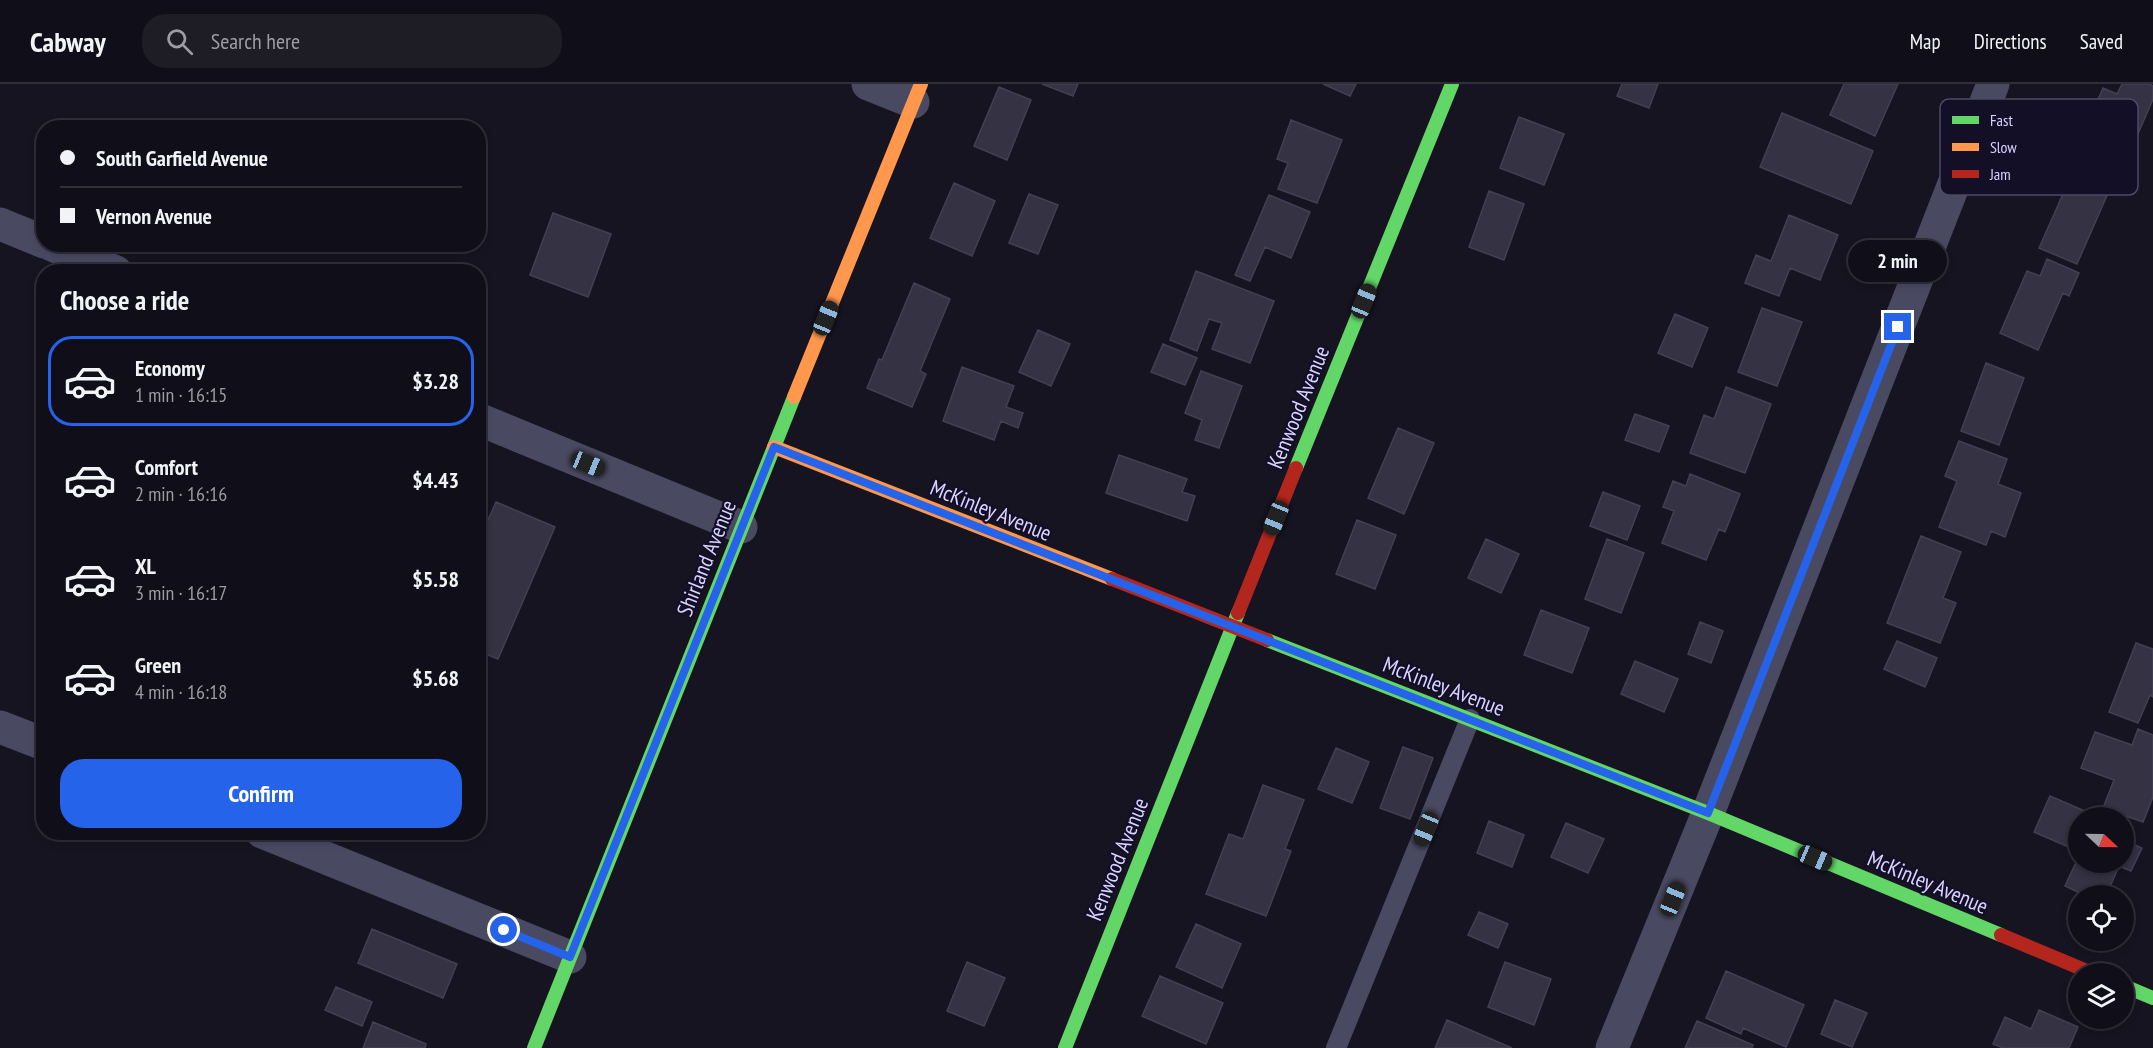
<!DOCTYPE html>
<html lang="en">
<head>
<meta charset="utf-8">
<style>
  :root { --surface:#100f19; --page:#1e1d26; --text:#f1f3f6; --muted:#9c9ca2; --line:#302f38; --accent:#2563eb }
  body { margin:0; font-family:"PT Sans Narrow",sans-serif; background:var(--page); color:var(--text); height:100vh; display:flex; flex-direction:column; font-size:22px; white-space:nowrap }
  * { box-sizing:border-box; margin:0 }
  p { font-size:20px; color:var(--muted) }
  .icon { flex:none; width:33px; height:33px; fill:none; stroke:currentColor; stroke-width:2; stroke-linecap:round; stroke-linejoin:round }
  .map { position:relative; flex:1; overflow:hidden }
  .panel { position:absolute; left:36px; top:180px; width:450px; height:576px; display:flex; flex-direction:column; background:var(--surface); border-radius:24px; box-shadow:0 3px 9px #0003,0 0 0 2px var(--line) }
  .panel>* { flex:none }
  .hud { position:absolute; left:36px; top:36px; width:450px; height:132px; border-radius:24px; box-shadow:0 3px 9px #0003,0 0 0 2px var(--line); display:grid; align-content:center; height:132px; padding:0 24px; background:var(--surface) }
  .needle { width:39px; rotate:112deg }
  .fabs { position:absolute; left:2068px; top:723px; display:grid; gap:12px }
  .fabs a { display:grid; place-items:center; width:66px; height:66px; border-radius:50%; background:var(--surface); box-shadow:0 3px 9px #0003,0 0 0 2px var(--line); font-size:30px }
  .end { position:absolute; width:27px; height:27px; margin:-14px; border:8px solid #2563eb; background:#fff; box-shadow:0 0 0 3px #fff }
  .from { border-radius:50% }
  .bubble { position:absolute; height:42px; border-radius:21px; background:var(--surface); box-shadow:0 3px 9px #0003,0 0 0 2px var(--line); font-size:20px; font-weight:600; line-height:42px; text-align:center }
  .car { position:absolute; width:18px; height:36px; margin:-18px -9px; border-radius:8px; box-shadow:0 0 4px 2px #0007; background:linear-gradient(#222 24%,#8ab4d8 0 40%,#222 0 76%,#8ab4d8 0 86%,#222 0) }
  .hud b { display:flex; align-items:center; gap:21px; height:57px; font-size:22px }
  .hud b+b { border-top:2px solid var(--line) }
  .hud i { width:15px; height:15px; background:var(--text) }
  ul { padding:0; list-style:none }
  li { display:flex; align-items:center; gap:18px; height:90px; margin:0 12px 9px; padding:0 12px; border:3px solid transparent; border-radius:24px }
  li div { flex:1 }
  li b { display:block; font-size:22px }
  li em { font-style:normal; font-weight:600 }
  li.active { border-color:var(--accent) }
  li>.icon { width:54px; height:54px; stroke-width:1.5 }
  h2 { padding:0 24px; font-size:27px; line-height:72px }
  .action { display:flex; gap:12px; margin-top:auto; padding:12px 24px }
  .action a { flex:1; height:69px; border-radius:24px; background:var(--accent); color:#fff; font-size:24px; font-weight:600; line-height:69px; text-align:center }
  header { display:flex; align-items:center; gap:36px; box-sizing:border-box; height:84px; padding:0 30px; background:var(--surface); border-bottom:2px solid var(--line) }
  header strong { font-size:28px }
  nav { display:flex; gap:33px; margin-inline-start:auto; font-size:21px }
  .search { width:420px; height:54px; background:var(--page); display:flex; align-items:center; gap:15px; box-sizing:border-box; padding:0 21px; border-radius:24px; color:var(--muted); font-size:22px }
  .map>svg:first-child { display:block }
  .building { fill:#343243; stroke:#433f54; stroke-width:1.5 }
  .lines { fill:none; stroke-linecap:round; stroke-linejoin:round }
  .lane { stroke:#4a4962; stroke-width:20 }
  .street { stroke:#4a4962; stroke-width:33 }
  .fast { stroke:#63d668; stroke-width:14 }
  .slow { stroke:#ff974d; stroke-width:14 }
  .jam { stroke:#b3261e; stroke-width:14 }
  .route { stroke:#2563eb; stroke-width:8 }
  .labels { text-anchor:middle; stroke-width:4.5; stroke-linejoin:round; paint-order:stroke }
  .street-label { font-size:22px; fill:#d9d4ff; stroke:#130f26 }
  .key { fill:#130f26; stroke:#4e4a67; stroke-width:1.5 }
  .key-label { font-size:16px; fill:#d9d4ff }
</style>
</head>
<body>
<header>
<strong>Cabway</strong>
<div class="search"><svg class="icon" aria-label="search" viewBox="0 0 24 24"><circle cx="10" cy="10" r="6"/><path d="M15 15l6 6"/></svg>Search here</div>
<nav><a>Map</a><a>Directions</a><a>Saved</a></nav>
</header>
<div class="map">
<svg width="2153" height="964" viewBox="0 0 2153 964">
  <rect width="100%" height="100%" fill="#161421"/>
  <path class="building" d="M1042,0H1078L1073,12Z
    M1323,0H1356L1350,12Z
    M1622,0H1658L1649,24L1617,12Z
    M1844,0H1898L1875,52L1830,31Z
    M2122,0H2149L2153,2V15L2127,75L2081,55L2103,4L2117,10Z
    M999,3L1031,16L1007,76L974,62Z
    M1782,29L1873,67L1851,120L1760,83Z
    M1519,33L1564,50L1544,101L1500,84Z
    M1291,36L1342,56L1317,119L1278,105L1288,79L1277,75Z
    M2082,67L2119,84L2077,180L2039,164Z
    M954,99L995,117L972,172L930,154Z
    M1489,107L1524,120L1504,176L1469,163Z
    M1029,110L1058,121L1038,170L1009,159Z
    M1269,111L1310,128L1291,174L1265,163L1250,197L1235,191Z
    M553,129L611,150L588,213L530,191Z
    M1789,131L1838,151L1820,196L1790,184L1779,212L1745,199L1756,171L1771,177Z
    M2047,175L2079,189L2069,212L2063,209L2038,266L2000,249L2027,187L2040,192Z
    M1196,187L1274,217L1250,279L1212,265L1222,239L1209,235L1197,267L1170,256Z
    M914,199L950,215L920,287L926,290L912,323L867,304L879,275L882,276Z
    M1762,224L1802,238L1777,302L1738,288Z
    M1675,230L1708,244L1692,283L1658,269Z
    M1038,246L1070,260L1051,302L1019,288Z
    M1163,260L1197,274L1185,301L1151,288Z
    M1986,279L2024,294L1999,361L1961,347Z
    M962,283L1014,302L1006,323L1023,329L1018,344L1001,337L994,356L943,337Z
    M1201,287L1242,302L1219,364L1195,356L1202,336L1185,329Z
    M1726,303L1771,320L1745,389L1690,369L1704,331L1714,335Z
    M1635,330L1669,342L1659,368L1625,356Z
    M1398,344L1434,359L1404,430L1368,414Z
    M1959,357L2007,375L1998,400L2021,409L2005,453L1991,447L1986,461L1939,443L1957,397L1945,392Z
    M1119,371L1187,395L1182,408L1195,412L1187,437L1106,409Z
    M1690,390L1740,410L1725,448L1719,445L1706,476L1662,459L1674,427L1663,423L1673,397L1686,402Z
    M1603,408L1640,422L1627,456L1590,442Z
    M496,418L555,443L498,575L478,567V458Z
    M1357,436L1396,451L1375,505L1336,490Z
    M1921,452L1961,468L1943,514L1956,519L1940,559L1887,539Z
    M1486,455L1519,470L1501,509L1468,494Z
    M1607,455L1644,469L1621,529L1585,515Z
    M1541,526L1589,544L1572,589L1524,571Z
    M1700,538L1723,547L1711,579L1688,570Z
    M1897,557L1937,574L1925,603L1884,585Z
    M2136,559L2153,565V613L2150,611L2138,639L2109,628Z
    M1635,577L1678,595L1664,628L1621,610Z
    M2138,645L2153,651V713L2143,738L2103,724L2114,696L2081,684L2095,648L2132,661Z
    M1403,663L1433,674L1410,735L1380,724Z
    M1336,664L1369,678L1352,719L1318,705Z
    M1263,701L1304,716L1285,765L1291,767L1266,832L1206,810L1229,750L1243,755Z
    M2050,712L2087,728L2085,734H2079V746L2071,764L2034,748Z
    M1489,737L1524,751L1512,783L1477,769Z
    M1566,739L1604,755L1588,789L1551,773Z
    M2124,756L2142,764L2131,787L2119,782L2106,812H2086L2065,802L2079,772V778H2124Z
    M1479,828L1508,840L1498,864L1468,851Z
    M1196,840L1241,860L1222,904L1176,883Z
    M372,845L457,880L443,914L358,879Z
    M967,878L1005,894L984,942L947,927Z
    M1505,878L1551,895L1534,941L1488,923Z
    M1726,887L1804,921L1786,963L1743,944L1741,950L1706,934Z
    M1160,892L1223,919L1206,960L1142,932Z
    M336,903L372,918L362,942L325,926Z
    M1835,916L1867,929L1852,963L1821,950Z
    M2039,926L2078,943L2069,964H2003L1993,960L2005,933L2031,945Z
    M1447,936L1512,964H1435Z
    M1697,937L1753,961L1752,964H1685Z
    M373,938L426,960L425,964H363Z"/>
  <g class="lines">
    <path class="lane" d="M1336,964L1470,635"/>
    <path class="street" d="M868,0L913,18
      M0,140L44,158
      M50,160L116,188
      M478,335L741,443
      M0,643L44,660
      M262,748L570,873
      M1612,964L1708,729L1993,0"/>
    <path class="fast" d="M1296,384L1452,0
      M1267,556L1708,729L2001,851
      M2124,902L2153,914
      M534,964L794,313
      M1065,964L1238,529"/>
    <path class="slow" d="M794,313L921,0
      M774,363L1112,495"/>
    <path class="jam" d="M1112,495L1267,556
      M1238,529L1296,384
      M2001,851L2094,890"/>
  </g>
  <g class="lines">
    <path class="route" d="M504,846L570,873L774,363L1708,729L1898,243"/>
  </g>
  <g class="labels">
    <g class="street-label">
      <text transform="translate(1298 323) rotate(-68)" y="8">Kenwood Avenue</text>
      <text transform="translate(991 426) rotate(22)" y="8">McKinley Avenue</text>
      <text transform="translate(706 474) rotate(-68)" y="8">Shirland Avenue</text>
      <text transform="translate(1444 602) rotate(21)" y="8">McKinley Avenue</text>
      <text transform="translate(1117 775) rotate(-68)" y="8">Kenwood Avenue</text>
      <text transform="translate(1928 798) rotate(23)" y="8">McKinley Avenue</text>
    </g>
  </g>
  <rect x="1940" y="15" width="198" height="96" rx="9" class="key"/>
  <rect x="1952" y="32" width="27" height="8" fill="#63d668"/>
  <rect x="1952" y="59" width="27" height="8" fill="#ff974d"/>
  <rect x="1952" y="86" width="27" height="8" fill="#b3261e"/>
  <g class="key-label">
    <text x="1990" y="42">Fast</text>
    <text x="1990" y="69">Slow</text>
    <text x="1990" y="96">Jam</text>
  </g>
</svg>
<div class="fabs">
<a><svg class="needle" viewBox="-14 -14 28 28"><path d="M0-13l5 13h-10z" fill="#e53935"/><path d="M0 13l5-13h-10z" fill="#9c9ca2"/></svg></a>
<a><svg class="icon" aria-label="locate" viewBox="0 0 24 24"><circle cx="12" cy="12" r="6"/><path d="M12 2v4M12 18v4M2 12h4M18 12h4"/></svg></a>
<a><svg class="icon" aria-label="layers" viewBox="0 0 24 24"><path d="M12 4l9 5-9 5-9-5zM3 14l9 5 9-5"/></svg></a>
</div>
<i class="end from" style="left:504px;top:846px"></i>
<i class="end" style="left:1898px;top:243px"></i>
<div class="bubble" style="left:1848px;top:156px;width:99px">2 min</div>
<i class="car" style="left:1364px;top:217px;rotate:22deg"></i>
<i class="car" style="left:826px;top:234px;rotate:22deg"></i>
<i class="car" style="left:588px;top:380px;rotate:112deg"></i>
<i class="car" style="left:1276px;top:434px;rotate:202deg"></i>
<i class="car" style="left:1426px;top:745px;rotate:202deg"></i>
<i class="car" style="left:1815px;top:774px;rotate:113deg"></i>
<i class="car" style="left:1673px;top:815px;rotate:22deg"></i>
<div class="hud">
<b><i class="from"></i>South Garfield Avenue</b>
<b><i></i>Vernon Avenue</b>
</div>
<section class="panel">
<h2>Choose a ride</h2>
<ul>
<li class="active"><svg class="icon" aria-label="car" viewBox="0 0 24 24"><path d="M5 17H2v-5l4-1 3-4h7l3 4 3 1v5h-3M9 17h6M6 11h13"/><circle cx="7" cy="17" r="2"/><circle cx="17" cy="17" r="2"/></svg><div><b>Economy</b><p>1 min · 16:15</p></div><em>$3.28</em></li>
<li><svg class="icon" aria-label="car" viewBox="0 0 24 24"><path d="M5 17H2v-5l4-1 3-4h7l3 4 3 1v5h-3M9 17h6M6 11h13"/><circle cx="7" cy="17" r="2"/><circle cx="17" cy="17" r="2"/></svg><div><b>Comfort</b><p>2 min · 16:16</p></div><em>$4.43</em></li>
<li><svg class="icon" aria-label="car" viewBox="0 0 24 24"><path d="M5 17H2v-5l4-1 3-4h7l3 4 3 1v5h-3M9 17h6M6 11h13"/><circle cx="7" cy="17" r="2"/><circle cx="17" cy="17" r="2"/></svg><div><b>XL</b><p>3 min · 16:17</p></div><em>$5.58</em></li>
<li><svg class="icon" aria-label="car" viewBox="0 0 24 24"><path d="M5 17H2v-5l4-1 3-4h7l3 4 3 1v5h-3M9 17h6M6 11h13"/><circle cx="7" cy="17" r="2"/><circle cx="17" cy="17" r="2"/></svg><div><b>Green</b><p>4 min · 16:18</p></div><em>$5.68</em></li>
</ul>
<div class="action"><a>Confirm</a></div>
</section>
</div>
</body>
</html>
